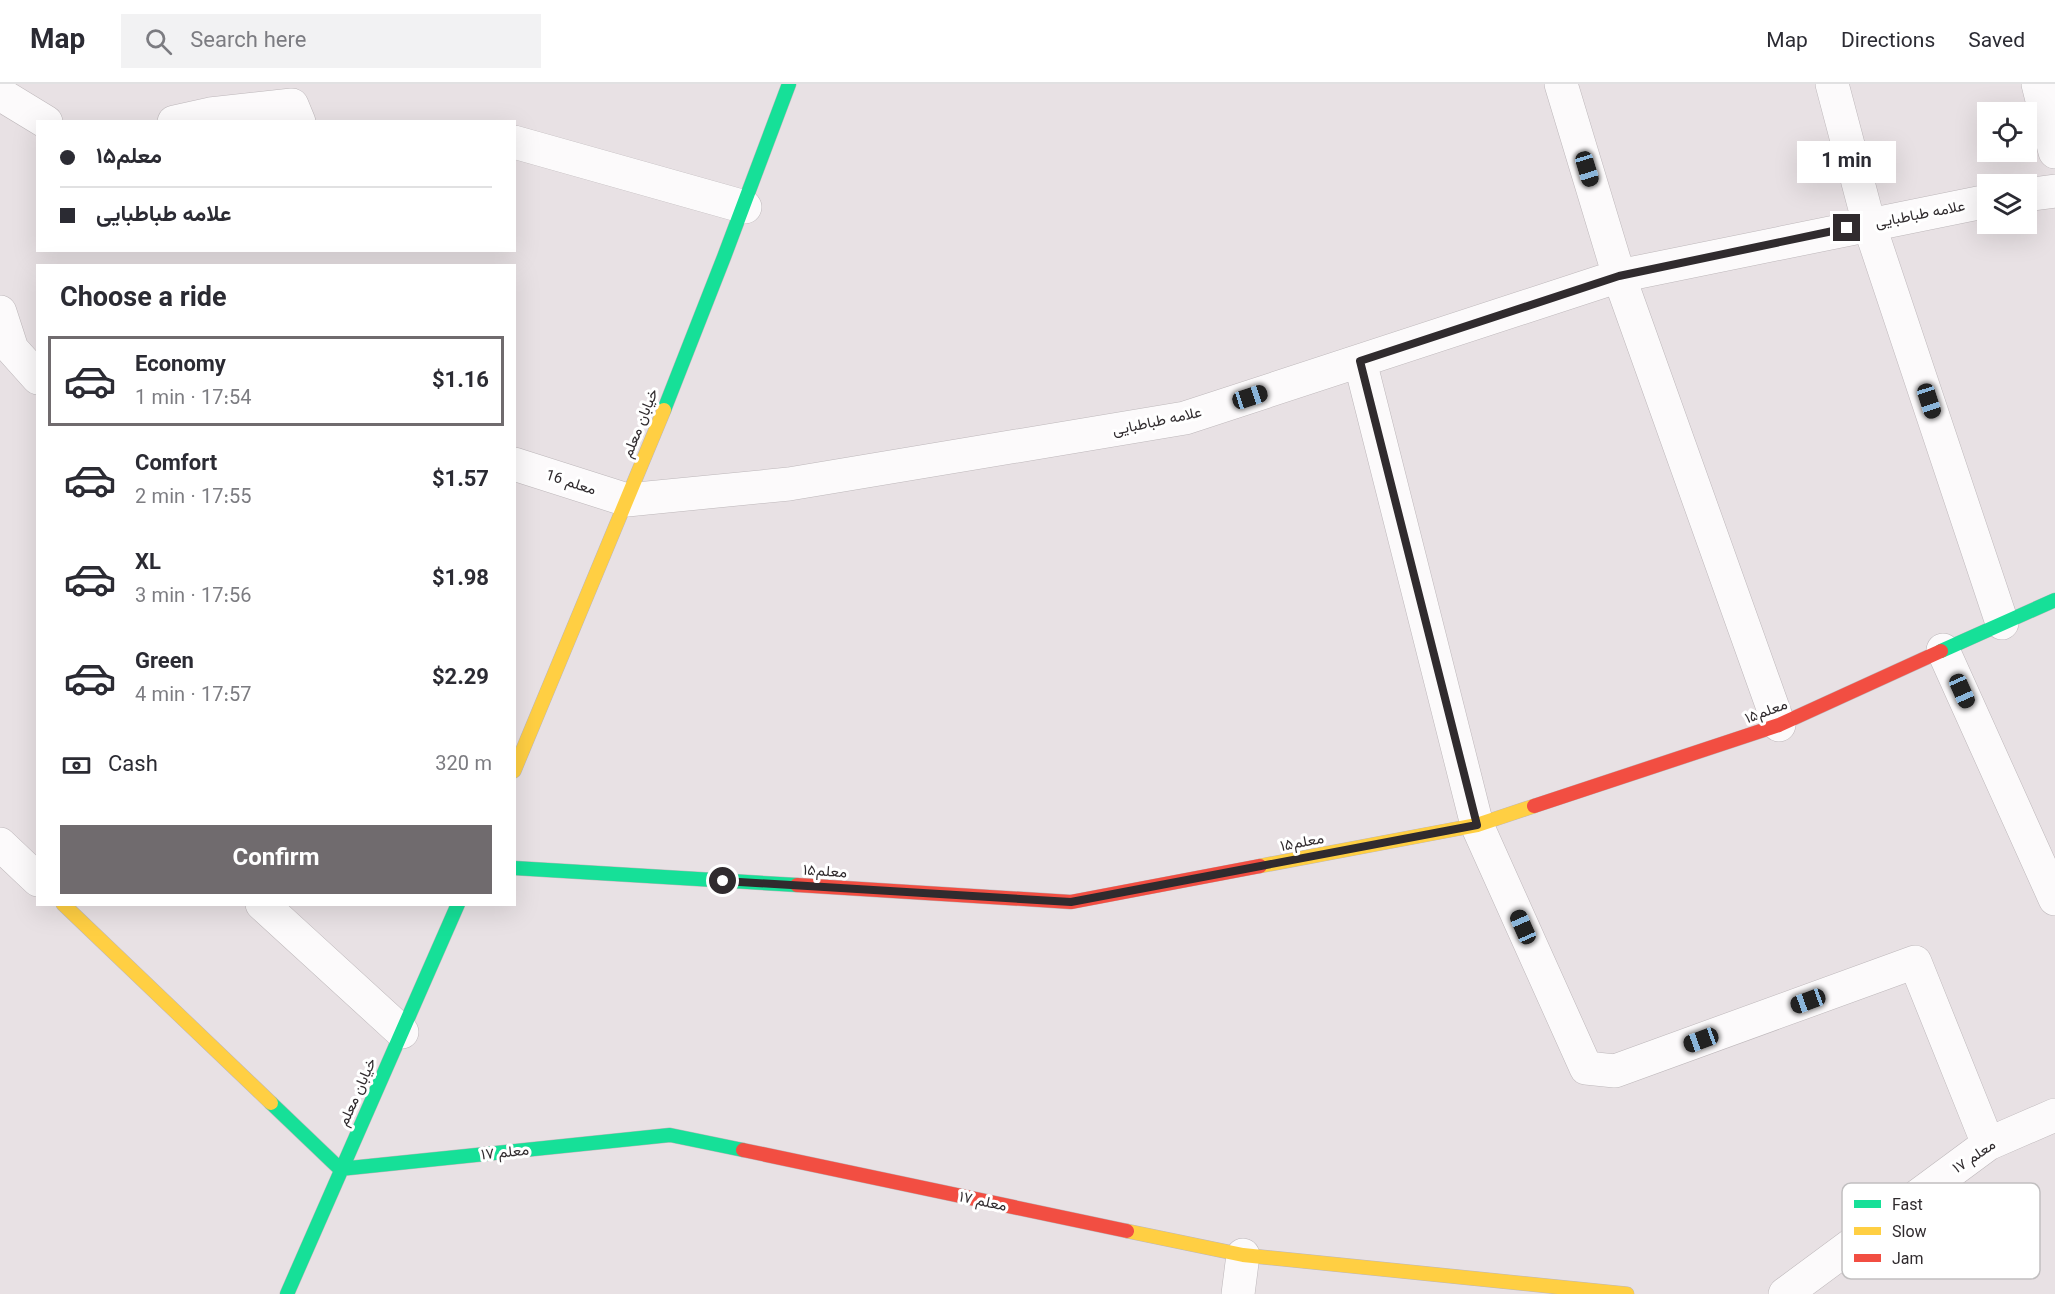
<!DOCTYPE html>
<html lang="en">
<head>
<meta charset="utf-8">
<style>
  :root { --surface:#fff; --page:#f2f2f3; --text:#2b2b33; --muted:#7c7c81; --line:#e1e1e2; --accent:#706b6e }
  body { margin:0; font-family:Georgia,Vazirmatn,serif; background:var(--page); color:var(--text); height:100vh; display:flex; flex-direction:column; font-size:22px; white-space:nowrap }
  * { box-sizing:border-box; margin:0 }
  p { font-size:20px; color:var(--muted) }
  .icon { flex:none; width:33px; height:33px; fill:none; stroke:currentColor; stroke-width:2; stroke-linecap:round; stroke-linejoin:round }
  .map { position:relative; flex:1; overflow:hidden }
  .details { position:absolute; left:36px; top:180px; width:480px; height:642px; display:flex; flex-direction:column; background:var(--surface); border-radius:0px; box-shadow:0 6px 24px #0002 }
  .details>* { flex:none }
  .hud { position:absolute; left:36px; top:36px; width:480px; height:132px; border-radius:0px; box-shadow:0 6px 24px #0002; display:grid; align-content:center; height:132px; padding:0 24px; background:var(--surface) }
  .tools { position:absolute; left:1977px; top:18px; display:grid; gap:12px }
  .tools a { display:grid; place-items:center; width:60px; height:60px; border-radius:0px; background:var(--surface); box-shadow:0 6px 24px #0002; font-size:30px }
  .end { position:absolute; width:27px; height:27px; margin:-14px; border:8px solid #302b2e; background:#fff; box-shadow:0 0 0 3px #fff }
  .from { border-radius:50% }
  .bubble { position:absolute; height:42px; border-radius:0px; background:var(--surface); box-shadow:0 6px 24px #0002; font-size:20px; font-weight:700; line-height:42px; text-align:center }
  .car { position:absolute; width:18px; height:36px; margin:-18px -9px; border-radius:8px; box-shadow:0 0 4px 2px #0007; background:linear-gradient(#222 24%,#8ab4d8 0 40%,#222 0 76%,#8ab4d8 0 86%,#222 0) }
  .hud b { display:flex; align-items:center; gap:21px; height:57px; font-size:22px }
  .hud b+b { border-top:2px solid var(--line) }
  .hud i { width:15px; height:15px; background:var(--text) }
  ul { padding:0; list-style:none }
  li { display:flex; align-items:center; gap:18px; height:90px; margin:0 12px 9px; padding:0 12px; border:3px solid transparent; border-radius:0px }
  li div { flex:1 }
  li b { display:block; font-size:22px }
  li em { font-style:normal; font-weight:700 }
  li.on { border-color:var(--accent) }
  li>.icon { width:54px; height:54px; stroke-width:1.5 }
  h2 { padding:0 24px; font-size:27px; line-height:72px }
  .pay { display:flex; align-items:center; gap:15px; height:66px; padding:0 24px; font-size:22px }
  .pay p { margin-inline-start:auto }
  .action { display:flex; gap:12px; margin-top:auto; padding:12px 24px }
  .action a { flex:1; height:69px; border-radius:0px; background:var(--accent); color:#fff; font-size:24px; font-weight:700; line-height:69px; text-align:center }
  header { display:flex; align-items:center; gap:36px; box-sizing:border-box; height:84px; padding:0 30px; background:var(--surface); border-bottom:2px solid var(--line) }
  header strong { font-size:28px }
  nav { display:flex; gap:33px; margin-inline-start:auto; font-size:21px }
  .search { width:420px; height:54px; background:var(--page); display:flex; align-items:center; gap:15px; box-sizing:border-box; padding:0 21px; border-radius:0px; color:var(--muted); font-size:22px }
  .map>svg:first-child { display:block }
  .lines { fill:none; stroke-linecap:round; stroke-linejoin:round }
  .street-casing { stroke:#bdb7ba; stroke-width:34 }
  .fast-casing { stroke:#bdb7ba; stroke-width:15 }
  .slow-casing { stroke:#bdb7ba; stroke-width:15 }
  .jam-casing { stroke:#bdb7ba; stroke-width:15 }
  .street { stroke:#fcfafb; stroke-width:33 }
  .fast { stroke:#16e098; stroke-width:14 }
  .slow { stroke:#ffcf43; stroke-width:14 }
  .jam { stroke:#f24e42; stroke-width:14 }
  .route { stroke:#302b2e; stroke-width:8 }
  .labels { text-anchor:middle; stroke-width:6; stroke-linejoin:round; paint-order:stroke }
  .street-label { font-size:15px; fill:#302b2e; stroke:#fff }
  .key { fill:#fff; stroke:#c1bfc0; stroke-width:1.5 }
  .key-label { font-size:16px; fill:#302b2e }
</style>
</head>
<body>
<header>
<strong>Map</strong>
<div class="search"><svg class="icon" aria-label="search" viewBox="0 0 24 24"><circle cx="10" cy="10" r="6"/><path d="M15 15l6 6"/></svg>Search here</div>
<nav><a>Map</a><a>Directions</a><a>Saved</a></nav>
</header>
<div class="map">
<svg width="2055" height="1210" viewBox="0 0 2055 1210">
  <rect width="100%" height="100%" fill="#e8e1e4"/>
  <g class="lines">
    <defs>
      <path id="street" d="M1561,0L1619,192L1779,641
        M1832,0L1869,140L2002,539
        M2038,0L2055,68
        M0,10L46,38
        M174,38L210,30L292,21L299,38
        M514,58L745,123
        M2026,111L2055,107
        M0,228L12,265L38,294
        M1360,277L1477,741L1586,984L1615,987L1915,878L1988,1060
        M514,380L627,416L789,400L1185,334L1619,192L1988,117
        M1943,566L2055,815
        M0,760L38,796
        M262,820L402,948
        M1238,1210L1243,1171
        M1785,1210L1988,1060L2055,1031"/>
      <path id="fast" d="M664,326L724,173L789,0
        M1941,567L2055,516
        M514,784L797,801
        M271,1019L340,1085L670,1051L743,1066
        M287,1210L458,820"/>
      <path id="slow" d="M514,687L664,326
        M1260,782L1477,741L1534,722
        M63,820L271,1019
        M1127,1147L1243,1171L1627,1210"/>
      <path id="jam" d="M1534,722L1779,641L1941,567
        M797,801L1071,818L1260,782
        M743,1066L1127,1147"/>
    </defs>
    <use href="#street" class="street-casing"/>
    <use href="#fast" class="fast-casing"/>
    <use href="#slow" class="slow-casing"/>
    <use href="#jam" class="jam-casing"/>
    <use href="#street" class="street"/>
    <use href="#fast" class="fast"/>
    <use href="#slow" class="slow"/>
    <use href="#jam" class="jam"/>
  </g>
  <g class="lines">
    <path class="route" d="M723,797L1071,818L1477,741L1360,277L1619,192L1847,144"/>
  </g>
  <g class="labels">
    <g class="street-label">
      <text transform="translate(1920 130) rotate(-11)" y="5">علامه طباطبایی</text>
      <text transform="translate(1157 337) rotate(-12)" y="5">علامه طباطبایی</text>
      <text transform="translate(640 339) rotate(-68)" y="5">خیابان معلم</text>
      <text transform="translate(571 398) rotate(18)" y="5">معلم 16</text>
      <text transform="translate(1766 627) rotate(-21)" y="5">معلم۱۵</text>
      <text transform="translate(1302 758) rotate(-11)" y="5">معلم۱۵</text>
      <text transform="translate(825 787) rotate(4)" y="5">معلم۱۵</text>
      <text transform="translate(357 1008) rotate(-66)" y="5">خیابان معلم</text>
      <text transform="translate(505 1068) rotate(-6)" y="5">معلم ۱۷</text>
      <text transform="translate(1974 1072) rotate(-34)" y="5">معلم ۱۷</text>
      <text transform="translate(983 1117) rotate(12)" y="5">معلم ۱۷</text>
    </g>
  </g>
  <rect x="1842" y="1099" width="198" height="96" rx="9" class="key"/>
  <rect x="1854" y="1116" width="27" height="8" fill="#16e098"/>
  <rect x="1854" y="1143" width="27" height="8" fill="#ffcf43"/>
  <rect x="1854" y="1170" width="27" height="8" fill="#f24e42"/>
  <g class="key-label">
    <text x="1892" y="1126">Fast</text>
    <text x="1892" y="1153">Slow</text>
    <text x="1892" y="1180">Jam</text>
  </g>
</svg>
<div class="tools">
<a><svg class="icon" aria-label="locate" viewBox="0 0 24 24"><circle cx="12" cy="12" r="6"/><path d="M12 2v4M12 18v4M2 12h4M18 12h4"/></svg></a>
<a><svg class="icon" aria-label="layers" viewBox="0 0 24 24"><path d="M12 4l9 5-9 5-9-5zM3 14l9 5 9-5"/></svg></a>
</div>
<i class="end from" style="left:723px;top:797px"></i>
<i class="end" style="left:1847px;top:144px"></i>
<div class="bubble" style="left:1797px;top:57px;width:99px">1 min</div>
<i class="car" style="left:1587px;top:85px;rotate:163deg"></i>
<i class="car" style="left:1250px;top:313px;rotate:72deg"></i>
<i class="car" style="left:1929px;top:317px;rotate:162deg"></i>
<i class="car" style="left:1962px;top:607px;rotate:156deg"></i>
<i class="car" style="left:1523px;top:843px;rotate:336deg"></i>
<i class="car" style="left:1808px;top:917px;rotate:250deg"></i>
<i class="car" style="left:1701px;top:956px;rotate:250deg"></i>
<div class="hud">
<b><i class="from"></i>معلم۱۵</b>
<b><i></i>علامه طباطبایی</b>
</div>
<section class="details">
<h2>Choose a ride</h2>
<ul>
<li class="on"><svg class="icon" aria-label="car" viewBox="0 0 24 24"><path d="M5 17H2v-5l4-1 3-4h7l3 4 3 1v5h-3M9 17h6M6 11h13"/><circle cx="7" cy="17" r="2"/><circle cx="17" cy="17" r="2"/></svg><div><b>Economy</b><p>1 min · 17:54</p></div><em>$1.16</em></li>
<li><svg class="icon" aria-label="car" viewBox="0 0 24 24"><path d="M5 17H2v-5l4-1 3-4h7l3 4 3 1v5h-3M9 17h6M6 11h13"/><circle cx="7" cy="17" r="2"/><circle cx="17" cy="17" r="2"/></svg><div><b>Comfort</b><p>2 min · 17:55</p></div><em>$1.57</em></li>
<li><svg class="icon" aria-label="car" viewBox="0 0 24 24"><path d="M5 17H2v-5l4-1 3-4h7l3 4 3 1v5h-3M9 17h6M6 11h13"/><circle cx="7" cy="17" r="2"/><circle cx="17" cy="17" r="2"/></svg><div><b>XL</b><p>3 min · 17:56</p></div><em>$1.98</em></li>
<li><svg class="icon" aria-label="car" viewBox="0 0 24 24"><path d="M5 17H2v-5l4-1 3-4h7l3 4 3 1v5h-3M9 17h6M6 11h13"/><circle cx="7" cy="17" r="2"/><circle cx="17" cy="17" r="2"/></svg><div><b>Green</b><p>4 min · 17:57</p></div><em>$2.29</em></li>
</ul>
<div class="pay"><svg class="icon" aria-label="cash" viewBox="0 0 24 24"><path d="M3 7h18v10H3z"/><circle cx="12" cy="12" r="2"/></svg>Cash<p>320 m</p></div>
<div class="action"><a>Confirm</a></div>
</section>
</div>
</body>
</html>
